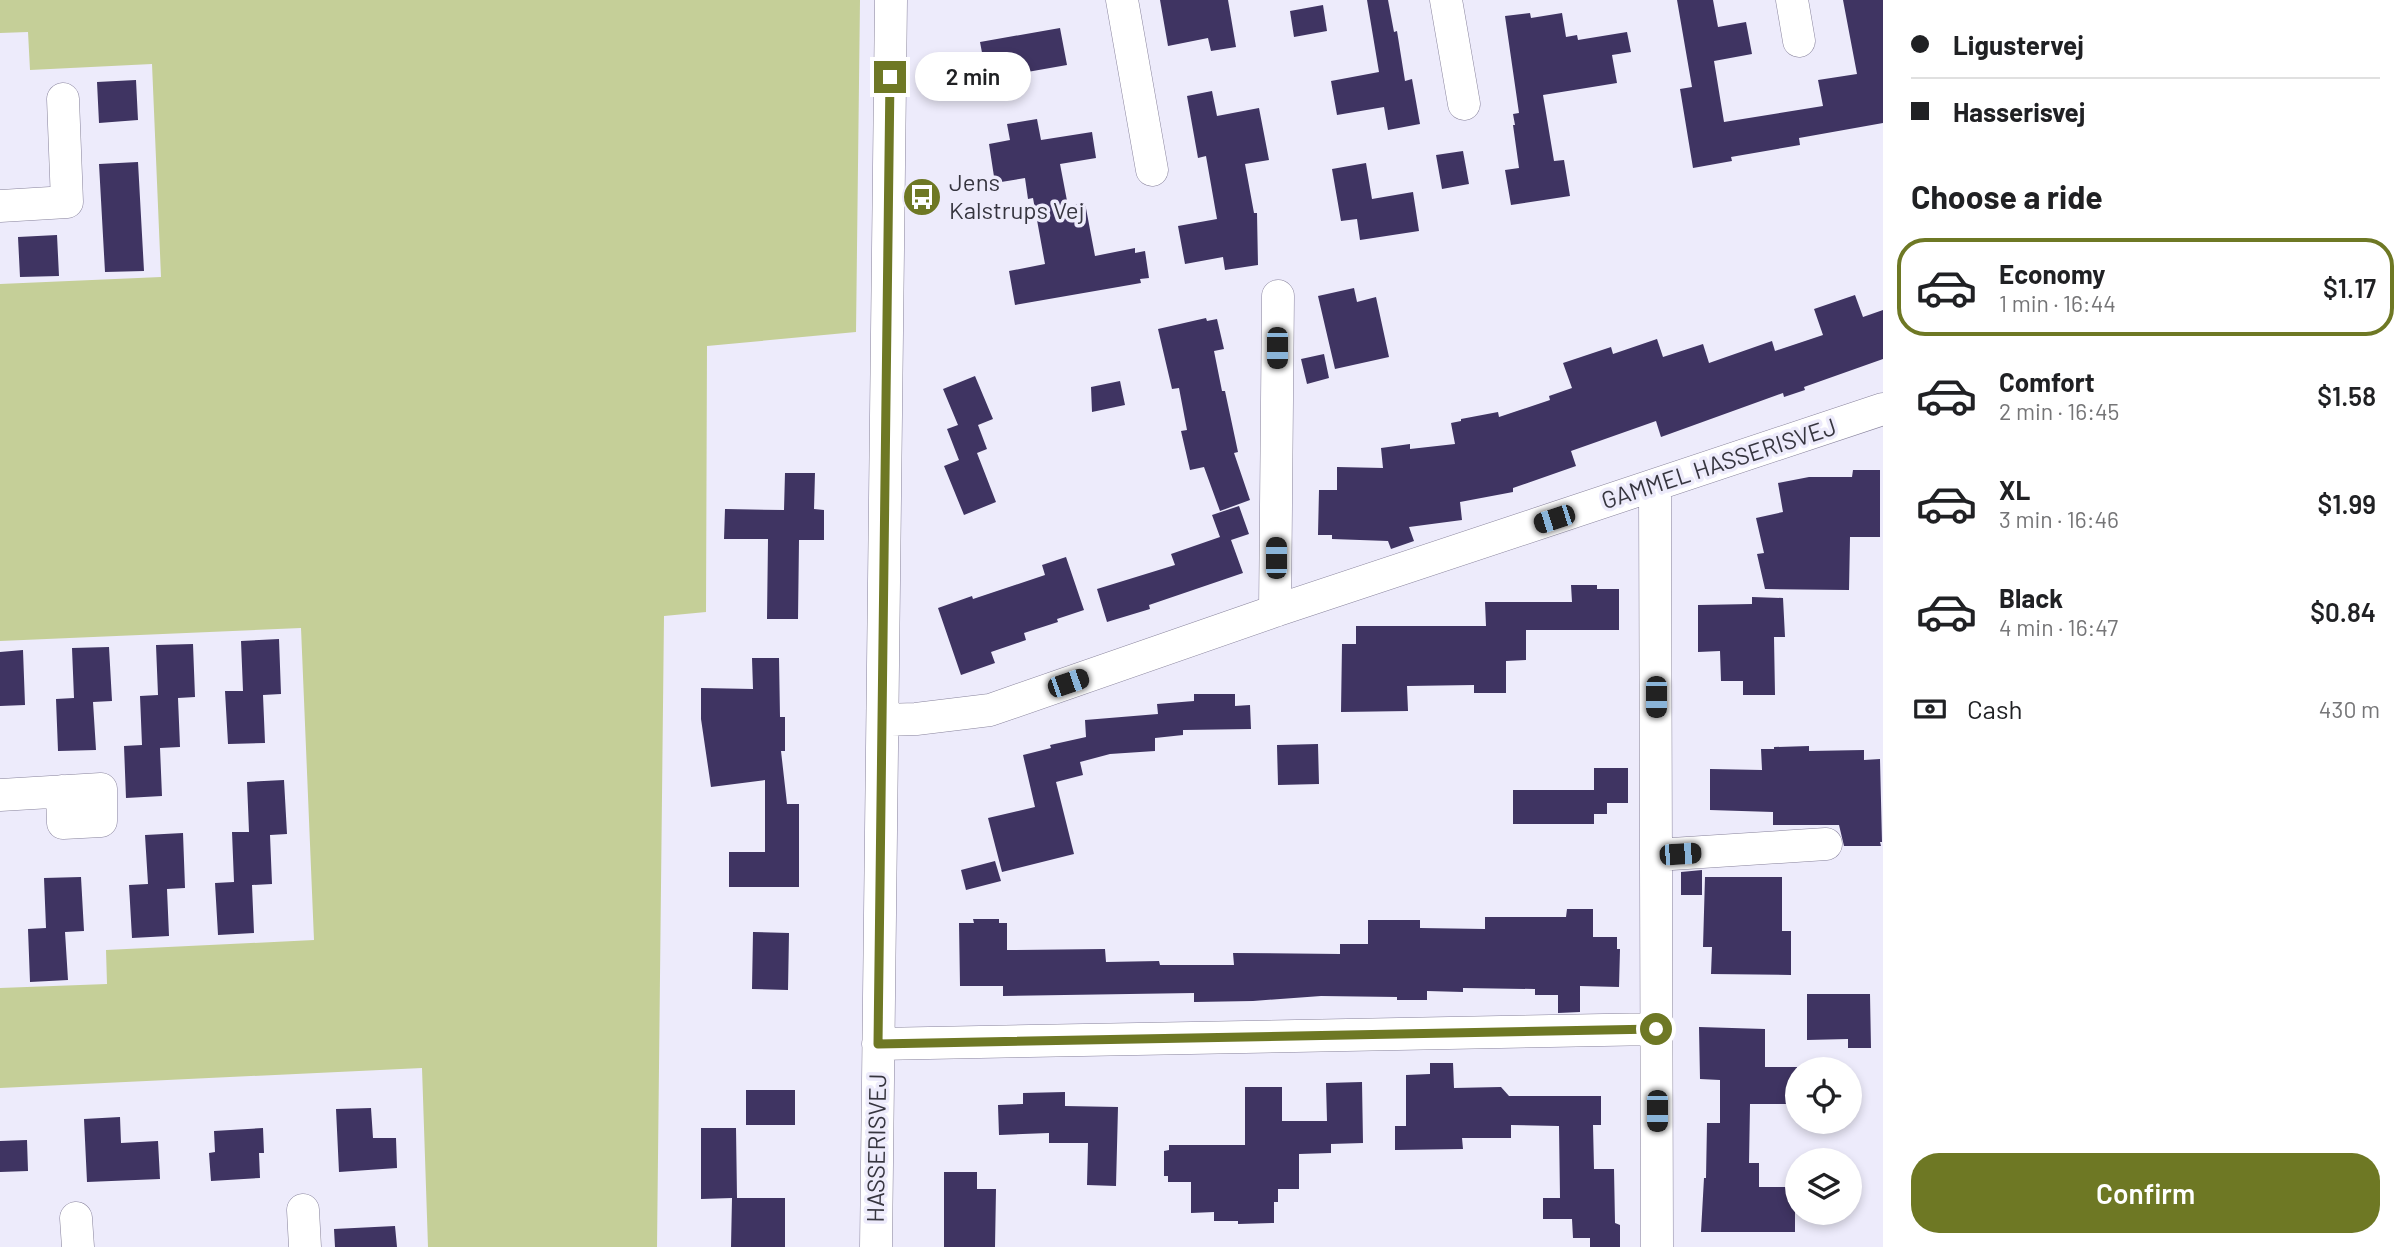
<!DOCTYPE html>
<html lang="en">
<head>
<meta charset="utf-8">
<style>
  :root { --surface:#fff; --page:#f6f6f6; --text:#202124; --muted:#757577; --line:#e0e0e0; --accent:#6e7824 }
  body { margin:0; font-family:Barlow,sans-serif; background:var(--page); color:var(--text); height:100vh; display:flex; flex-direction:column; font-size:26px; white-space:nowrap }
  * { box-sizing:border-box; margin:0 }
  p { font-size:23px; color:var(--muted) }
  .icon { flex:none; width:38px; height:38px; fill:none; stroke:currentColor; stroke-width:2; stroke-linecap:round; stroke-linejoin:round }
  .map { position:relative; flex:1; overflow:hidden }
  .drawer { display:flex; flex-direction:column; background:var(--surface); width:525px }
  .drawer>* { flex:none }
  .guide { display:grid; align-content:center; height:154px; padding:0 28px; background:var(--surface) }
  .buttons { position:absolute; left:1785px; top:1057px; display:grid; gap:14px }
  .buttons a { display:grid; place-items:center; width:77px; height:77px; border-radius:50%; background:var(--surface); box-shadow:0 4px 10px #0003; font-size:35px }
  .end { position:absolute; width:32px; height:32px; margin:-16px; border:9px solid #6e7824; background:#fff; box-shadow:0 0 0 4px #fff }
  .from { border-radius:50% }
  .bubble { position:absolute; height:49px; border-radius:24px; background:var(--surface); box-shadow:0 4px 10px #0003; font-size:23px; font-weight:600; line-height:49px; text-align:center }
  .car { position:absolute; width:21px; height:42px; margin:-21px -10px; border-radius:9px; box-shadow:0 0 5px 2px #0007; background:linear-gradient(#222 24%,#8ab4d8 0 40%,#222 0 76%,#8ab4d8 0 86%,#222 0) }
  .guide b { display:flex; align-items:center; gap:24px; height:66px; font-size:26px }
  .guide b+b { border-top:2px solid var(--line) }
  .guide i { width:18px; height:18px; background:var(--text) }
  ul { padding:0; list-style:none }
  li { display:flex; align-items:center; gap:21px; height:98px; margin:0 14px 10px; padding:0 14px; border:4px solid transparent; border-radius:28px }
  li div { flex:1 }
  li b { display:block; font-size:26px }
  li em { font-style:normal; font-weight:600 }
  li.active { border-color:var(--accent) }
  li>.icon { width:63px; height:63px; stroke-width:1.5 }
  h2 { padding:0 28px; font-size:32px; line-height:84px }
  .pay { display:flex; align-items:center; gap:18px; height:77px; padding:0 28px; font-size:26px }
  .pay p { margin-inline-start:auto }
  .action { display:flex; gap:14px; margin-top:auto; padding:14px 28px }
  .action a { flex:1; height:80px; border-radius:28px; background:var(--accent); color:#fff; font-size:28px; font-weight:600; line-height:80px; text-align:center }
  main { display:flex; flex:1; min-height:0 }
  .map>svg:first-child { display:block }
  .green { fill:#c5cf98 }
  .building { fill:#3f3462 }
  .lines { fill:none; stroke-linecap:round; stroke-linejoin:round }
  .minor-casing { stroke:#88839c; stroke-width:33 }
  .minor { stroke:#fff; stroke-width:32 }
  .route { stroke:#6e7824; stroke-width:9 }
  .labels { text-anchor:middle; stroke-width:7; stroke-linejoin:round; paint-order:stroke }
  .poi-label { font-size:24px; fill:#36353f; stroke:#edebfb; text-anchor:start }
  .street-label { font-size:24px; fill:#36353f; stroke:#edebfb }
</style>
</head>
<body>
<main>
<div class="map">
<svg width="1883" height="1247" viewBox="0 0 1883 1247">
  <rect width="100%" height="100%" fill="#edebfb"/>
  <path class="green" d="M0,0H860L856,332L707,346L706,612L664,616L657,1247H428L422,1068L0,1088V988L107,984L106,950L314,940L301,628L0,641V284L161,277L152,64L30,70L28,32L0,33Z"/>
  <path class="building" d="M1160,0H1228L1236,47L1211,51L1208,38L1168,46Z
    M1367,0H1388L1394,32L1397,31L1405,81L1412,79L1420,124L1388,130L1384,107L1337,115L1331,81L1379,72Z
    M1677,0H1713L1718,27L1746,22L1752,54L1714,61L1724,122L1823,106L1818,80L1857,74L1843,0H1883V123L1799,138L1800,145L1731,157L1732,161L1693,168L1680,89L1692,87Z
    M1323,5L1327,31L1294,37L1290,11Z
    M1530,13L1531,18L1562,13L1566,37L1577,35L1578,40L1627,32L1631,52L1612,55L1617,83L1543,95L1554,161L1564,160L1570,196L1511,205L1505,170L1519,168L1513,125H1515L1513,114L1519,113L1505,16Z
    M1060,28L1067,65L987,79L980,42Z
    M136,80L138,120L99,123L97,82Z
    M1212,91L1217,116L1259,108L1269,160L1245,164L1254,213H1257L1258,265L1225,270L1223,257L1185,264L1178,226L1217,219L1206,156L1198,158L1187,96Z
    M1037,119L1041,140L1092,132L1096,158L1060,164L1068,206L1085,203L1095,256L1135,248V253L1145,251L1149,278L1140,279L1141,283L1015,305L1009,271L1045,264L1033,198L1028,199L1025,178L995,183L989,144L1010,140L1007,124Z
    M1463,151L1469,184L1442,189L1436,155Z
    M138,162L144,271L105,272L99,164Z
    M1366,163L1372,199L1413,192L1419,231L1360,240L1357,219L1341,221L1332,169Z
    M57,235L59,276L20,277L18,237Z
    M1354,288L1357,302L1376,297L1389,357L1335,369L1318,296Z
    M1855,295L1863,317L1883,310V359L1804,387L1805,390L1784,397L1783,393L1661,437L1656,421L1571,451L1576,466L1513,488V492L1460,502L1462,520L1409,527L1414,541L1391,549L1388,541L1332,539V535H1318L1319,490H1337V467L1383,468L1381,448L1410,444V449L1455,444L1451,423L1461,421V419L1498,412L1499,417L1550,400L1549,396L1572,388L1563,363L1611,347L1613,354L1657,339L1663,357L1703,344L1709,363L1772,341L1775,351L1823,335L1814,309Z
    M1206,318L1207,321L1217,319L1224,349L1214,351L1222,391H1225L1238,452L1234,453L1250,500L1220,511L1204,467L1190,470L1181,431L1187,430L1179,388L1172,389L1158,329Z
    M1324,354L1329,378L1307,384L1301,359Z
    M975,376L993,419L978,425L987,449L977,453L996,502L964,515L944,466L959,460L947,429L958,425L943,389Z
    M1120,381L1125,405L1092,412L1091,387Z
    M1853,470H1880V537H1850L1849,590L1765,589L1757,554L1764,553L1756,518L1783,512L1778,483L1809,477H1852Z
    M785,473H815L814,509L824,510V540H799L798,619H767L768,539H724L725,509L784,510Z
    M1239,506L1249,534L1231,540L1243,573L1149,605L1150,609L1107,622L1097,589L1175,565L1171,554L1220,537L1212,515Z
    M1066,557L1084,610L1057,619L1058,622L1024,633L1026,640L991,652L995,663L961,675L938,608L972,596L973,599L1045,575L1042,565Z
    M1571,585H1597V589H1619V630H1526V660L1506,661V693H1474V685L1407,686L1408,711L1341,712L1342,644H1356V626H1486L1485,602H1572Z
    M1752,597L1783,598L1785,637H1774L1775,695H1743V681H1721L1720,651L1698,652V605L1752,604Z
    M279,639L281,694L263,695L265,743L228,744L225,691H243L241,641Z
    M193,644L195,697L178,698L180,747L160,748L162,796L126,798L124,746L142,745L140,696L158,695L156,645Z
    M109,647L112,701L93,702L96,750L58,751L56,699L74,698L72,648Z
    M23,650L25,705L0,706V652Z
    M752,658H779L780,717H785V751H781L787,804H799V887H729V852H765V780L711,787L701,719V688L753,689Z
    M1194,694H1235V706L1250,705L1251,729L1183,730V735L1155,738V751L1110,754L1080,762L1083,775L1056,782L1074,854L1002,872L988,818L1035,807L1023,755L1051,748L1050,745L1086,737L1085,720L1158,714L1157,704L1194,701Z
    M1318,744L1319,784L1278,785L1277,745Z
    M1809,746V751L1864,750V760L1880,759L1882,842H1880L1881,846H1844L1839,825H1773V812L1710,810V769L1762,770L1761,749H1774V747Z
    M1594,768H1628V803H1607V814H1594V824H1513V790H1594Z
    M284,780L287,834L270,835L272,884L252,885L254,933L218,935L215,883L234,882L232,832H249L247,782Z
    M183,833L185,888L167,889L169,936L132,938L129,885L148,884L145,835Z
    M995,861L1001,881L966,890L961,870Z
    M1702,870V895H1681V872Z
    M81,877L84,931L65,932L68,980L30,982L28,929L46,928L44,878Z
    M1705,877H1782V931H1791V975L1711,974L1712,947H1703Z
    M1567,909H1593V937H1617V949H1620L1619,987L1580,986V1012L1558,1013V995H1535V989L1463,988V992L1427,991V1000H1397V997L1321,996L1253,1001L1194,1002V993L1003,996V986H960L959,923H974L973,919H999V923H1007V950L1105,949L1106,962L1159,961L1160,965H1234L1233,953L1340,954V944H1368V920H1420V928L1485,929V917H1566Z
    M753,932L789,933L788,990L752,989Z
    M1807,994H1870L1871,1048H1848V1039L1807,1040Z
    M1699,1027L1765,1029V1067H1797V1104H1750L1749,1163H1759V1187H1795V1232H1701L1704,1178H1706L1707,1123H1720V1080L1700,1079Z
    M1430,1063H1453L1454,1088L1501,1087L1509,1096H1601V1125H1593L1594,1169H1614L1615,1223L1620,1225V1247H1590V1238H1573L1572,1219H1543V1198H1560L1559,1126L1511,1125V1138H1462L1463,1149L1395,1150V1126H1406V1075L1430,1074Z
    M1362,1082L1363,1143L1331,1144V1153L1299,1154V1189H1278V1202H1274V1223L1238,1224V1221H1214V1212L1191,1213V1182H1168V1176H1164V1151L1169,1150V1145H1245V1087H1282V1121H1327L1326,1083Z
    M746,1090H795V1125H746Z
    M1065,1092V1106L1118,1107L1116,1186L1087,1185L1088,1143H1049V1133L999,1135L998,1105L1023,1104V1093Z
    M371,1108L373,1138H396L397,1168L339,1172L336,1109Z
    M120,1117L121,1143L158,1141L160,1179L87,1182L84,1119Z
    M263,1128L264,1153H259L260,1178L211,1181L209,1153L215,1152L214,1131Z
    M701,1128H736L737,1198H785V1247H731L732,1198L701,1199Z
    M27,1140L28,1171L0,1172V1141Z
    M944,1172H977V1189H996L995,1247H944Z
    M395,1226L397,1247H335L334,1229Z"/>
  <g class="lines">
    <defs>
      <path id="minor" d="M1122,0L1152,170
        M1446,0L1464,104
        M1792,0L1799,41
        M0,206L67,202L63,99
        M1655,486L1657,1247
        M1275,611L1278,296
        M883,720L916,719L990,710L1275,611L1883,409
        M0,795L101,789V821L63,823L62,791
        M1656,855L1826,844
        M878,1044L1656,1029
        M303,1210L305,1247
        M76,1218L78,1247
        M876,1247L891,0"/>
    </defs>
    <use href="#minor" class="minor-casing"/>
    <use href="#minor" class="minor"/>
  </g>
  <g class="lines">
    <path class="route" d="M890,77L878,1044L1656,1029"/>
  </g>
  <defs>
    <symbol id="bus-disc" viewBox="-11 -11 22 22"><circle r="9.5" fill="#6e7824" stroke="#edebfb"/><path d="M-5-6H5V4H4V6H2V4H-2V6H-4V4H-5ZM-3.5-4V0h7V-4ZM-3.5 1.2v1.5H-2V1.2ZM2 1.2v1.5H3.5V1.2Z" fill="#fff"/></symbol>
  </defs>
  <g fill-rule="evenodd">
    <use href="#bus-disc" x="900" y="175" width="44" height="44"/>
  </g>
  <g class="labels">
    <g class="poi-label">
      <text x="949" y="191">Jens<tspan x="949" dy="28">Kalstrups Vej</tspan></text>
    </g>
    <g class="street-label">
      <text transform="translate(1719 464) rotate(-18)" y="8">GAMMEL HASSERISVEJ</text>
      <text transform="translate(877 1148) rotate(-89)" y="8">HASSERISVEJ</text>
    </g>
  </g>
</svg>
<div class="buttons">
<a><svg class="icon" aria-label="locate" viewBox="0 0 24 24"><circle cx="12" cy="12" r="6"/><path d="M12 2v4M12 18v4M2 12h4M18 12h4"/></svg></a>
<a><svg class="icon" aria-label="layers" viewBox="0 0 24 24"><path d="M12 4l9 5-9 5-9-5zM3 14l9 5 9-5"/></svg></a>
</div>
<i class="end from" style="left:1656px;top:1029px"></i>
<i class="end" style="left:890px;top:77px"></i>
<div class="bubble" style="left:915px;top:52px;width:116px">2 min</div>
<i class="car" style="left:1277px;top:348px;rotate:180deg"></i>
<i class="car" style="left:1554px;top:519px;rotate:252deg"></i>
<i class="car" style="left:1276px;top:558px;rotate:0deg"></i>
<i class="car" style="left:1068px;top:683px;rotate:71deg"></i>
<i class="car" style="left:1656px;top:697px;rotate:180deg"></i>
<i class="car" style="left:1680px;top:854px;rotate:86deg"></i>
<i class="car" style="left:1657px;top:1111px;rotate:180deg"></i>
</div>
<section class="drawer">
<div class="guide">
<b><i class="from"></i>Ligustervej</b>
<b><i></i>Hasserisvej</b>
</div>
<h2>Choose a ride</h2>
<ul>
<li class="active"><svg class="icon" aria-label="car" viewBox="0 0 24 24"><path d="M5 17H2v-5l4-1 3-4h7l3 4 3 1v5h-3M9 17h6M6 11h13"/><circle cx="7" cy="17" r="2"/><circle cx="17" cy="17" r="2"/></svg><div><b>Economy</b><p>1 min · 16:44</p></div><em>$1.17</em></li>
<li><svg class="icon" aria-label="car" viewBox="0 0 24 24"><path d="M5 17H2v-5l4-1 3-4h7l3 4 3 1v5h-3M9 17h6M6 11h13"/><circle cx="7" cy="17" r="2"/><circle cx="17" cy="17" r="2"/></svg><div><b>Comfort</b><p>2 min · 16:45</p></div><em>$1.58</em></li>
<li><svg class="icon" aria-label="car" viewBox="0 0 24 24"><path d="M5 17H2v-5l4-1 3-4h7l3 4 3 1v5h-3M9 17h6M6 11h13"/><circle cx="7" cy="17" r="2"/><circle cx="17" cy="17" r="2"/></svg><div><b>XL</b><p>3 min · 16:46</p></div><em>$1.99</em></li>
<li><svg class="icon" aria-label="car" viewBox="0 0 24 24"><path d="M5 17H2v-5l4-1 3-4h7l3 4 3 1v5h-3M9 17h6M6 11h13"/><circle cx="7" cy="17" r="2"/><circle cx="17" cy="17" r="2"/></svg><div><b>Black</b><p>4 min · 16:47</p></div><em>$0.84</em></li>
</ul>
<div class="pay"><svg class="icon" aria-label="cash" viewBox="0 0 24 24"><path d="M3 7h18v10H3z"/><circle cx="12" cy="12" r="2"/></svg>Cash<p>430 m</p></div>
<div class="action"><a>Confirm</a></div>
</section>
</main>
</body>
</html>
